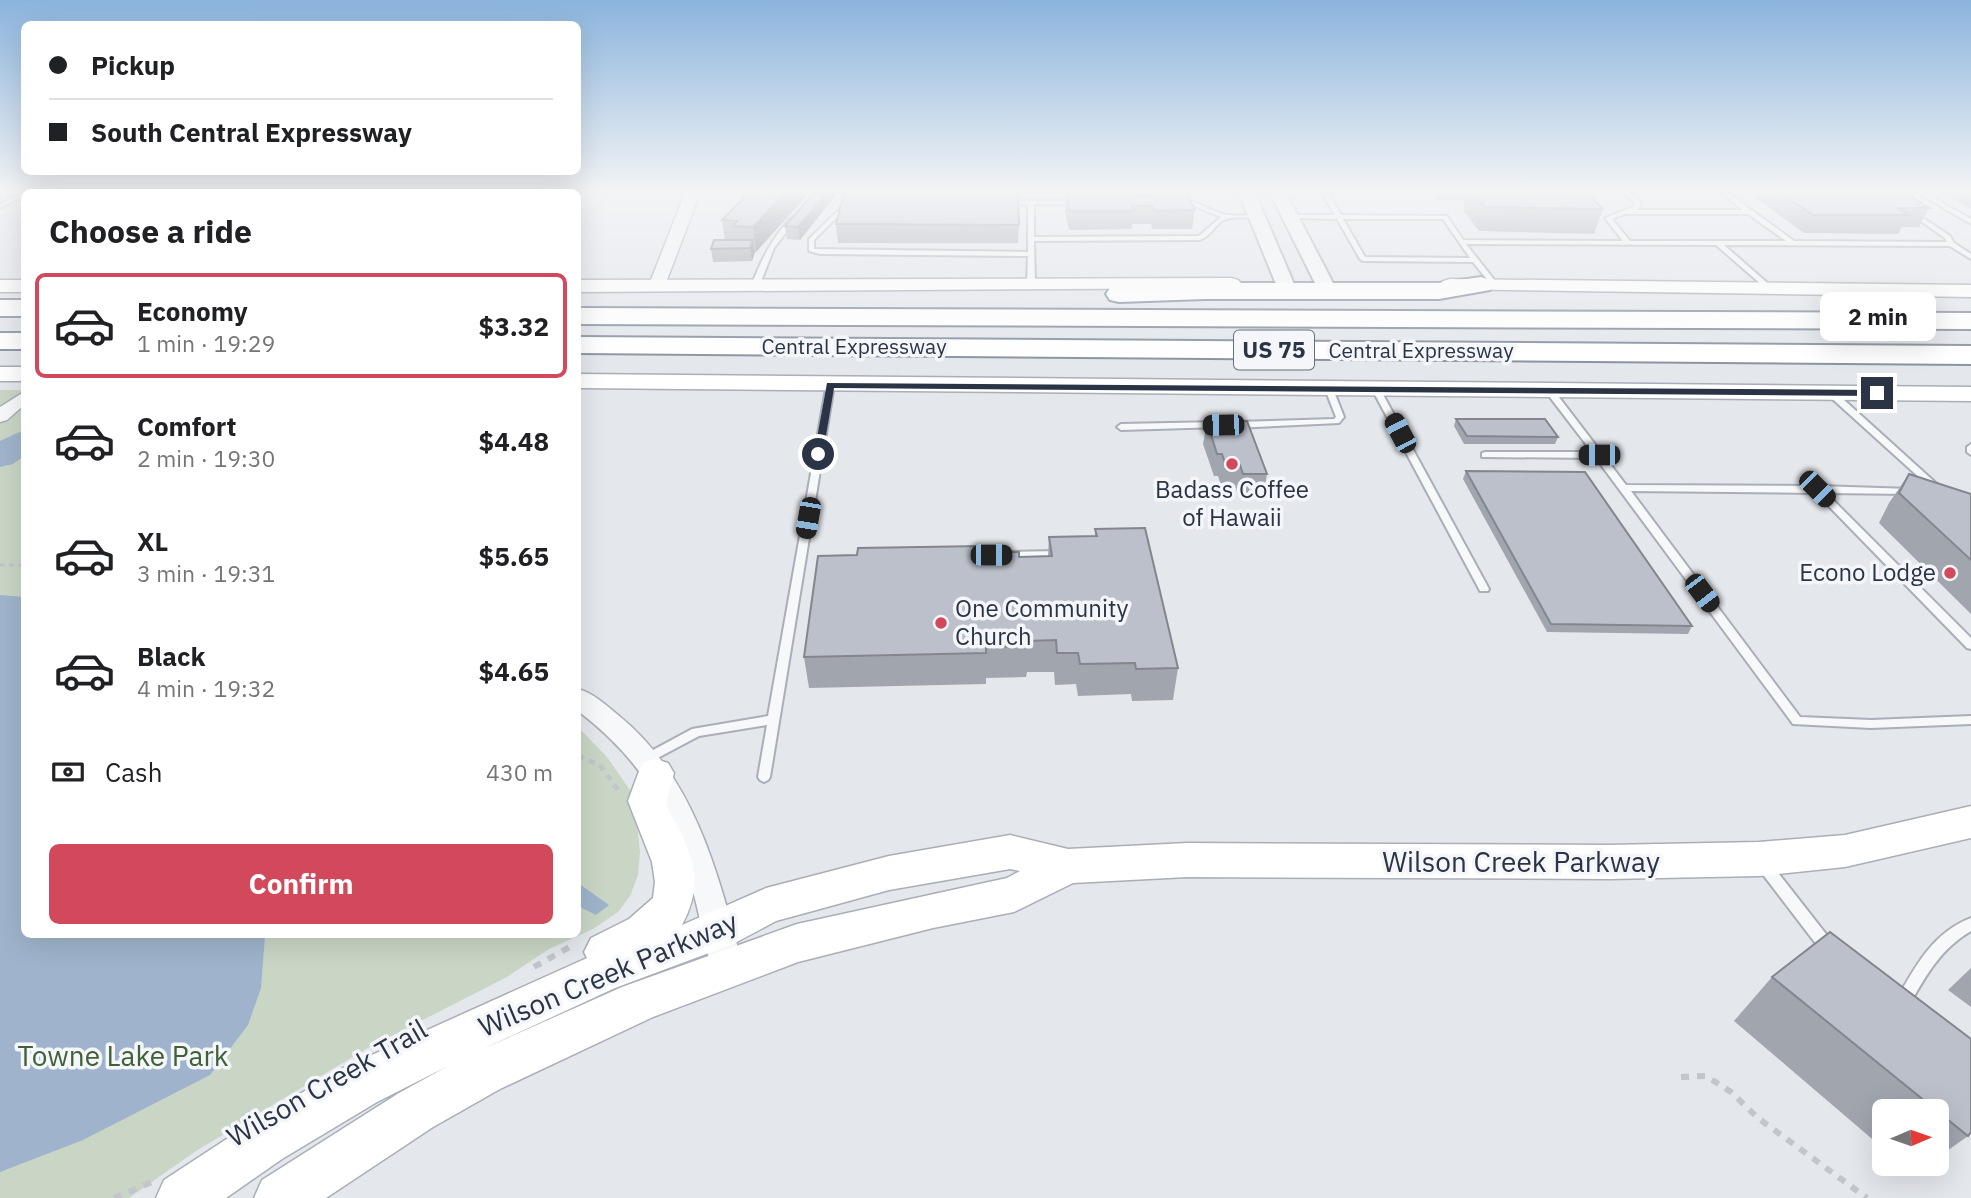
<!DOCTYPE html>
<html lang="en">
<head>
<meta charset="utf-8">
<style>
  :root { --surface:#fff; --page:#f6f6f6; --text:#202124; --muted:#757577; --line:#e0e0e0; --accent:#d1495b }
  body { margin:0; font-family:"IBM Plex Sans",sans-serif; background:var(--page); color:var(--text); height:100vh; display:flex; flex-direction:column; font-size:26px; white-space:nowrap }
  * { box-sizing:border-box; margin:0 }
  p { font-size:23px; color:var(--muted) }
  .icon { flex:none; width:38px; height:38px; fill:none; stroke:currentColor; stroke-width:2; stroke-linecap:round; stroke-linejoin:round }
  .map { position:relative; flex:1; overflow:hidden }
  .sheet { position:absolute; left:21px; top:189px; width:560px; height:749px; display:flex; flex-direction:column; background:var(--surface); border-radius:10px; box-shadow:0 7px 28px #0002 }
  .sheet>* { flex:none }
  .top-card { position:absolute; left:21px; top:21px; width:560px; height:154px; border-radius:10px; box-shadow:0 7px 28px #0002; display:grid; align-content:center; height:154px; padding:0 28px; background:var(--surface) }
  .needle { width:46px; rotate:88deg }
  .tools { position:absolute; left:1872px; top:1099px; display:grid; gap:14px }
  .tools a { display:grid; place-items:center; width:77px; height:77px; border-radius:10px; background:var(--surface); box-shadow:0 7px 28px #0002; font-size:35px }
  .end { position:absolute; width:32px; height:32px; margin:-16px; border:9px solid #2b3445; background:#fff; box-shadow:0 0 0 4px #fff }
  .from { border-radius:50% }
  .bubble { position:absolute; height:49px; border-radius:10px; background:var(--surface); box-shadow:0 7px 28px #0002; font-size:23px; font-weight:700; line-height:49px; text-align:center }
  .car { position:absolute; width:21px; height:42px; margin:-21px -10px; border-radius:9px; box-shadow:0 0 5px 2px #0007; background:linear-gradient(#222 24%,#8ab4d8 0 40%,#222 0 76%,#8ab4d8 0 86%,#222 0) }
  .top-card b { display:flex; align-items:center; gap:24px; height:66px; font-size:26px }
  .top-card b+b { border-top:2px solid var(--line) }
  .top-card i { width:18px; height:18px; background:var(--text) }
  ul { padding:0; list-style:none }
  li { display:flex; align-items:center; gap:21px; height:105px; margin:0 14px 10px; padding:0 14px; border:4px solid transparent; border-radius:10px }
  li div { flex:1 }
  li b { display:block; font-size:26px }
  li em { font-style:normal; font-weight:700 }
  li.on { border-color:var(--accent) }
  li>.icon { width:63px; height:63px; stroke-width:1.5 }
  h2 { padding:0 28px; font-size:32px; line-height:84px }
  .pay { display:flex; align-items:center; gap:18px; height:77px; padding:0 28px; font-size:26px }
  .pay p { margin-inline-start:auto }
  .cta { display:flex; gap:14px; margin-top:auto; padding:14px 28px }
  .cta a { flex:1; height:80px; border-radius:10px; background:var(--accent); color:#fff; font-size:28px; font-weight:700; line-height:80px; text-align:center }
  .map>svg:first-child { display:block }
  .green { fill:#c9d6c5 }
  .water { fill:#9fb4cc }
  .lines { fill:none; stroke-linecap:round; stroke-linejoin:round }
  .river { fill:#9fb4cc; fill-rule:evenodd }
  .service-casing { stroke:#a9aeb7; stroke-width:4 }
  .minor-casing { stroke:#a9aeb7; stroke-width:3 }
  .tertiary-casing { stroke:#a9aeb7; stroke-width:4 }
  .secondary-casing { stroke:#a9aeb7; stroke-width:3 }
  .motorway-casing { stroke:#8b94a3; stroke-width:4 }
  .path-far2 { stroke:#c2c5cb; stroke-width:3.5; stroke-dasharray:4.5 4.5; stroke-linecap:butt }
  .path-far1 { stroke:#c2c5cb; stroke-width:5; stroke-dasharray:6 6; stroke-linecap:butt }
  .path { stroke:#c2c5cb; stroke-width:6; stroke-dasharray:8 8; stroke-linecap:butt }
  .service { fill:#f7f8fa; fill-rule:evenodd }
  .minor { fill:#f7f8fa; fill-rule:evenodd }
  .tertiary { fill:#f7f8fa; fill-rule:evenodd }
  .secondary { fill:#fff; fill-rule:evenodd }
  .motorway { fill:#fff; fill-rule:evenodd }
  .wall { fill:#a1a5ae; fill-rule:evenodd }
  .shaded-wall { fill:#83868d }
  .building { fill:#bbc0ca; stroke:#83868d; stroke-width:2 }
  .route { fill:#2b3445 }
  .poi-dot { fill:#d1495b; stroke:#f4f6f9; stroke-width:2.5 }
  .labels { text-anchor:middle; stroke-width:7; stroke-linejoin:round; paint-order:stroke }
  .far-street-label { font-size:21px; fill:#2b3445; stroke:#f4f6f9 }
  .shield { fill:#f4f6f9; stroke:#676e7b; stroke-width:2 }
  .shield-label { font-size:23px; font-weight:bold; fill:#2b3445 }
  .poi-label { font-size:24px; fill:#2b3445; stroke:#f4f6f9 }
  .near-street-label { font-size:28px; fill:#2b3445; stroke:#f4f6f9 }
  .near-park-label { font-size:28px; fill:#3f6138; stroke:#f4f6f9 }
</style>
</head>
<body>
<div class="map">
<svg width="1971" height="1198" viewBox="0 0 1971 1198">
  <rect width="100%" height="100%" fill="#e4e7ec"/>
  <path class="green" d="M0,390H24V934H578V727L607,757L634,796L640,852L638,875L630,896L618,912L593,929L549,949L507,977L366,1049L196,1151L129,1198H0Z"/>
  <path class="water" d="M0,595L24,597V934L265,935L261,988L248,1025L210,1075L83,1140L0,1172Z
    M578,883L609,905L596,915L578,906Z"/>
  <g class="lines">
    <path class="river" d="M24,430V456L13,464L0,467V441Z"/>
    <defs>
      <path id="service" d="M22,193H24V196L0,208V204Z
        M1322,193H1328L1341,215L1447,216L1463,240L1623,241L1605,218L1633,207L1635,203L1624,193H1630L1641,203L1638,209L1636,210H1743L1721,193H1728L1794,241L1947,242L1945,238L1909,213V211L1911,210L1950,236L1954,243L1971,254V259L1950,246L1724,245L1773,288L1774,290L1770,292L1716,245L1466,244L1499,286L1495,288L1493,287L1473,262L1363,261L1360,259L1337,219L1290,218L1289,217L1292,215H1335ZM1625,214H1748L1786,241H1630L1612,219ZM1343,219H1443L1470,258L1365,257Z
        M1918,193H1925L1971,219V224Z
        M849,200L852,202L814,240V249L1028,252V205L1003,204L1002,203L1005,201H1082V203L1080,204H1034V237L1199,236L1221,217L1190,204L1178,203V201C1200,199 1210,213 1228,215C1238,216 1248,215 1258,215L1261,217L1258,219C1247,218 1232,215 1222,221C1213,227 1212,235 1200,240L1034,241L1035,283L1031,285L1027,283L1028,256L820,254L809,251V239Z
        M792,217L797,218L774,248L760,284L754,285L752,284C762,258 773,237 792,217Z
        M827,383H830L834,385L770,777L768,780L764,782L760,780L758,777L767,725L699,736L650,762L646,764L642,762L640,759L642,756L692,729L768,716Z
        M1326,387H1329L1333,389L1344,417L1339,423L1235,428L1231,425L1235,422L1334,419L1336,417L1325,389Z
        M1373,387H1376L1380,389L1489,589L1488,591H1480L1479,589L1372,389Z
        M1546,388H1552L1626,485L1817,486L1912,489L1914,491L1909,494L1826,493L1971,638V649L1967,648L1816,493L1631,491L1800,717L1871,720L1971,716V724L1871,728L1793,724L1596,458L1482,457V453L1485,452H1592L1546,392Z
        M1827,390H1833L1938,485L1940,487L1938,489H1932L1827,394Z
        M1219,422L1222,423V427L1121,430L1117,427L1121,424Z
        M1971,444V455L1967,452V447Z
        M1061,551L1065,552L1066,554L1065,556L1007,558L1002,555L1007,552Z
        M1763,858L1768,860L1833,943L1835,948L1833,953L1828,954L1823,953L1758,868L1756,864L1758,860Z
        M1971,918V931C1940,949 1925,977 1908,1007L1903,1009L1898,1007L1896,1002L1898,997C1916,965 1934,932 1971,918Z"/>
      <path id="minor" d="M685,193H697V201L665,285L657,290L652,288L649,285Z
        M24,392V405L7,420L0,422V407Z
        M578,689C593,693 606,705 618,715C695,777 719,876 743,967L738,977L727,981L716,977C705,953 702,925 695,899C672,815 647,764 578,711Z"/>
      <path id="tertiary" d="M1239,193H1255L1294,284L1292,288H1278L1276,284Z
        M1270,193H1286L1334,285L1332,289L1325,291L1316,285Z"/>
      <path id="secondary" d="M1231,278L1238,280L1242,284L1238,288L578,292V280Z
        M1450,279L1971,285V297L1443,289L1439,285L1443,281Z
        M0,280H24V292H0Z
        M0,367H24V381H0Z
        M578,374L1971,387V401L578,388Z
        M655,759L668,763L674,773L666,804C669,813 675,821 679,829C697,865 701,889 682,925L766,888L889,856L1010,835L1068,849L1187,843L1609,845L1759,842L1845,835L1971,806V838L1845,867L1759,876L1609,879L1187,877L1073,883L1014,912L933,928L798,962L653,1017L500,1089L433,1127L326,1198H254L262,1180L399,1093L448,1066L377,1102L282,1159L226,1198H156L164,1180L248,1125L343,1068L587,958L584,952L591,938L629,919L653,898L655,882L652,862L628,801L642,763ZM1010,869L1020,871L1007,878L797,924L622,987L483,1049L615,988L733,944L776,921L889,890Z"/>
      <path id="motorway" d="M1481,277L1490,280L1494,285L1490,290L1439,299H1205L1119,302L1110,300L1106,294L1110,288L1119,286L1205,283H1439Z
        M0,300H24V316H0Z
        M578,308L1971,313V329L578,324Z
        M0,333H24V349H0Z
        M578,337L1971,346V364L578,353Z"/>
    </defs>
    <use href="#service" class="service-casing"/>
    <use href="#minor" class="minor-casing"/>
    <use href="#tertiary" class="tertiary-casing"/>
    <use href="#secondary" class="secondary-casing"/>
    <use href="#motorway" class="motorway-casing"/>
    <path class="path-far2" d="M0,565H24"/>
    <path class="path-far1" d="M578,756L600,765L620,793"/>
    <path class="path" d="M534,967L575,944
      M1681,1077L1706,1076L1731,1092L1758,1118L1867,1198
      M114,1198L152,1182"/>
    <use href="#service" class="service"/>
    <use href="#minor" class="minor"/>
    <use href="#tertiary" class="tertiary"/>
    <use href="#secondary" class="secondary"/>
    <use href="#motorway" class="motorway"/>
  </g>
  <path class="wall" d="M749,193H809L756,252H755L752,261L713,262L711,249L725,240L722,220Z
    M1043,193H1215V194H1188L1195,210L1192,229H1152L1151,224H1132V229L1069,230L1065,211L1066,194H1043ZM1130,194H1147V196L1130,195Z
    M1432,193H1587L1603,209L1594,234L1479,231L1463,210L1465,203L1463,200H1437Z
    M1756,193H1905L1929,208L1919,227H1902L1898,234L1804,233L1754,197Z
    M1941,193H1971V209Z
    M835,196L800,240L787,239L785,226Z
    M836,224L1019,225L1018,243H838Z
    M1456,419L1558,437L1555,444H1464L1454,426Z
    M1207,422L1267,474L1263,497H1239L1236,488H1222L1218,476H1214L1203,444Z
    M1466,471L1692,626L1688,634L1547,632L1463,479Z
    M1909,474L1971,494V614L1879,523L1889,503Z
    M1095,529L1178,668L1173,700L1132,701L1131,694L1078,696L1076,684L1055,685L1054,672H1027L1026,677L986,678V684L809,688L804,657L982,553L1019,557L1048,556L1049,537L1095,536Z
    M1971,968V1007L1948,990Z
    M1772,977L1968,1136L1937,1158V1111H1885V1150L1734,1021Z
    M1900,1164H1930L1914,1175Z"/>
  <path class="shaded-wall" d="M785,193H809L756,252L753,227Z
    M827,193H835V196L800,240L798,227Z
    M753,240L755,252L752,261L750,248Z"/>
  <path class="building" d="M749,193H785L753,227L733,226L737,221L722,220Z
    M814,193H827L798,227L785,226Z
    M844,193L1018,194L1019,225L836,224Z
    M1066,193H1129L1130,195L1150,196L1149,193H1187L1195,210L1154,211L1152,206H1132L1134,211H1070Z
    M1476,193H1587L1603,209L1486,207Z
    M1781,193H1905L1929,208H1898L1909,215H1813Z
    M714,240H753L750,248L711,249Z
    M1456,419H1545L1558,437L1467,436Z
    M1247,421L1267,474H1243L1240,465L1226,466L1222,454H1217L1207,422Z
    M1466,471L1585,472L1692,626L1551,624Z
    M1909,474L1971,494V560L1899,493Z
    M1145,528L1178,668L1136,669L1135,663L1080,664L1078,653H1057L1056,640L1027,641V646L986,647V653L804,657L818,556L857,555L858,548L982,546V553L1019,552V557L1052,556L1049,537L1097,536L1095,529Z
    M1830,932L1971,1039V1132L1968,1136L1772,977Z"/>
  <linearGradient id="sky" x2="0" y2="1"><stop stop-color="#8bb4dd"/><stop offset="0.53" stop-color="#f3f4f6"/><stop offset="1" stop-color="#f3f4f6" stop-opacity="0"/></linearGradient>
  <rect width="1971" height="361" fill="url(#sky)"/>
  <path class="route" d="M827,383L1877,390L1882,393L1877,396L834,388L823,454L818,457L814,454Z"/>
  <g class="poi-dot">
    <circle cx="1232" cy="464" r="7"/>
    <circle cx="1950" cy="573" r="7"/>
    <circle cx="941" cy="623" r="7"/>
  </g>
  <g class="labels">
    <g class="far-street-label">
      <text x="854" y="354">Central Expressway</text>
      <text x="1421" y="358">Central Expressway</text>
    </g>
    <rect class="shield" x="1234" y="330.5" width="80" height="39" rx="5"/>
    <g class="shield-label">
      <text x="1274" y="358">US 75</text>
    </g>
    <g class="poi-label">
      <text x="1232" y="498">Badass Coffee<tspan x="1232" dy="28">of Hawaii</tspan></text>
      <text x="1936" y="581" text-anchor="end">Econo Lodge</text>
      <text x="955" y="617" text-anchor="start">One Community<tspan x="955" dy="28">Church</tspan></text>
    </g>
    <g class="near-street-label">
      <text x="1521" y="872">Wilson Creek Parkway</text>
      <text transform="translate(608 974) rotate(-23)" y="10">Wilson Creek Parkway</text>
      <text transform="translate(327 1083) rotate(-30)" y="10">Wilson Creek Trail</text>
    </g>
    <g class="near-park-label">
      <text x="123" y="1066">Towne Lake Park</text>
    </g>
  </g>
</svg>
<div class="tools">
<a><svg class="needle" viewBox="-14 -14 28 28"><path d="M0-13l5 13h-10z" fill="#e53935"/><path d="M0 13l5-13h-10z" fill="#757577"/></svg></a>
</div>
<i class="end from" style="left:818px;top:454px"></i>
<i class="end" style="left:1877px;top:393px"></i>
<div class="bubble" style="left:1820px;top:292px;width:116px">2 min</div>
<i class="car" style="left:1223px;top:425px;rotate:269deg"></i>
<i class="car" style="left:1400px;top:433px;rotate:332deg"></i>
<i class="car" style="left:1599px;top:455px;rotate:270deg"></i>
<i class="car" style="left:1817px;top:489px;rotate:135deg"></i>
<i class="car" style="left:808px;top:518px;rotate:190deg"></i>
<i class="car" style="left:991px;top:555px;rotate:90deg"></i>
<i class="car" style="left:1702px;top:593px;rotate:143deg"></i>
<div class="top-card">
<b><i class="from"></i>Pickup</b>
<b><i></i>South Central Expressway</b>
</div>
<section class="sheet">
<h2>Choose a ride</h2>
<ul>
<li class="on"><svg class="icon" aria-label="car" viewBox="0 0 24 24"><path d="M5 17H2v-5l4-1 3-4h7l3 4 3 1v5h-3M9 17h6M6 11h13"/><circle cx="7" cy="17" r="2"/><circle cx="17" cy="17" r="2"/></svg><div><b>Economy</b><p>1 min · 19:29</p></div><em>$3.32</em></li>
<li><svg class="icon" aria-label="car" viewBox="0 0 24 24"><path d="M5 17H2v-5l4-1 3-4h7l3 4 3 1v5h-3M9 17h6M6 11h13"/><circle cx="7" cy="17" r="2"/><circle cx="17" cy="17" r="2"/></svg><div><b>Comfort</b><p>2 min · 19:30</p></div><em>$4.48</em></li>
<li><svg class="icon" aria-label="car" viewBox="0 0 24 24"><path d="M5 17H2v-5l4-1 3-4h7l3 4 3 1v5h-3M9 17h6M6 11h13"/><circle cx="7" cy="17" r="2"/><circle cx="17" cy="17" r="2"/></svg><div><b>XL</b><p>3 min · 19:31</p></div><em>$5.65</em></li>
<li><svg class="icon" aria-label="car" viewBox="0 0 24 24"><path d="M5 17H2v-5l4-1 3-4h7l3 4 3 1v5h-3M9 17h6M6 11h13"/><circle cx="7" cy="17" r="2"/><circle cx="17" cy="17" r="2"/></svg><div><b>Black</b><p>4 min · 19:32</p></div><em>$4.65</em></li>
</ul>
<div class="pay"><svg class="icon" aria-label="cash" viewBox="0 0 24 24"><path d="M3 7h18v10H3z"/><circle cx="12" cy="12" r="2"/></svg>Cash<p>430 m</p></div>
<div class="cta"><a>Confirm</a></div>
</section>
</div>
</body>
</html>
